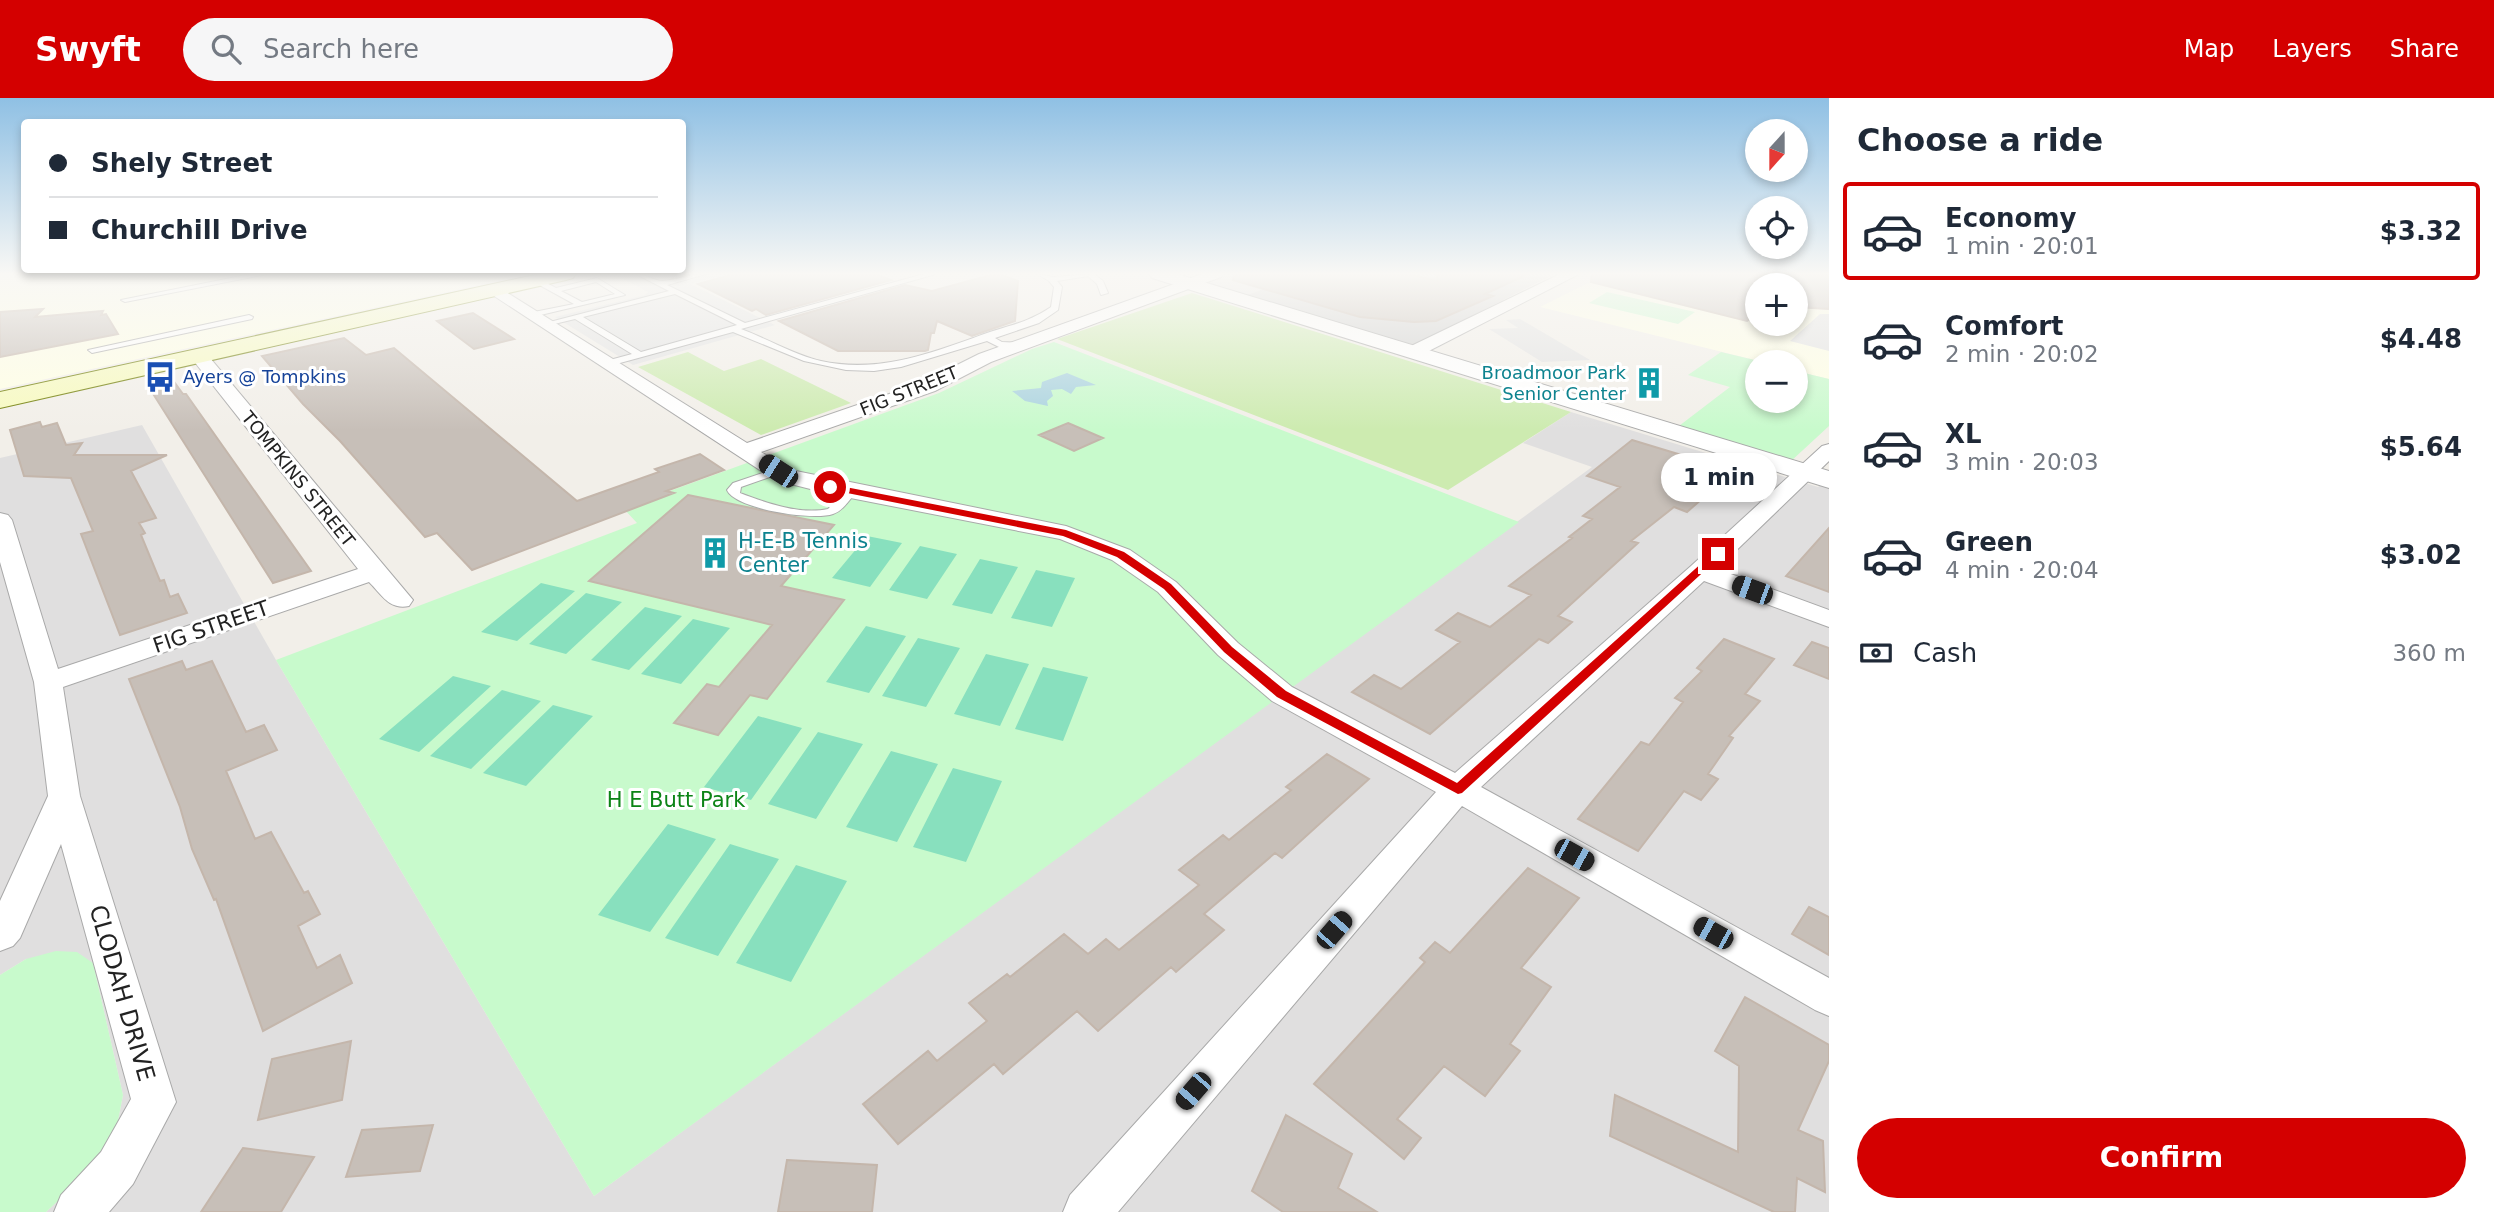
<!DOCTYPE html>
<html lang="en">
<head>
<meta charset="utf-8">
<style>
  :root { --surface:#fff; --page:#f6f6f7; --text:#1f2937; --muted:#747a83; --line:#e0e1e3; --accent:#d40000 }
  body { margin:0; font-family:"DejaVu Sans",sans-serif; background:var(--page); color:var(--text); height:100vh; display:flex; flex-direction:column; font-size:26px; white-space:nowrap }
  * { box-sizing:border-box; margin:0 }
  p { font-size:23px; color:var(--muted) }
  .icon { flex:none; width:38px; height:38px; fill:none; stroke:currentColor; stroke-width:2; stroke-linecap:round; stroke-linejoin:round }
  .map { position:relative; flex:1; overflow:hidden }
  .panel { display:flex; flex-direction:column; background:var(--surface); width:665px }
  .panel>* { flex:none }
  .hud { position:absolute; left:21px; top:21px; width:665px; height:154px; border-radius:7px; box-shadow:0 4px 10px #0003; display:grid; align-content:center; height:154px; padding:0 28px; background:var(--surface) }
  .needle { width:46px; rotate:201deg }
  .buttons { position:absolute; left:1745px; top:21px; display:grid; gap:14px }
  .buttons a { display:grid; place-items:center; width:63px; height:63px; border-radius:50%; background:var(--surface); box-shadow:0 4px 10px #0003; font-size:35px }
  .end { position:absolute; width:32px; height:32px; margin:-16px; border:9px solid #d40000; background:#fff; box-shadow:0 0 0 4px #fff }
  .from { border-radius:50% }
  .bubble { position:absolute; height:49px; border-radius:24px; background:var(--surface); box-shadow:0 4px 10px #0003; font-size:23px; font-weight:700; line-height:49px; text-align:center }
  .car { position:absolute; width:21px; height:42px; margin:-21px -10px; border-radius:9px; box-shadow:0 0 5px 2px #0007; background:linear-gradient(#222 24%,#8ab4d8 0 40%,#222 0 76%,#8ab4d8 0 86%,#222 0) }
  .hud b { display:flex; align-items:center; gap:24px; height:66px; font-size:26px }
  .hud b+b { border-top:2px solid var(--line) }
  .hud i { width:18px; height:18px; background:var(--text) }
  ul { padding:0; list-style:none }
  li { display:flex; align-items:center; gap:21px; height:98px; margin:0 14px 10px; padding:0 14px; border:4px solid transparent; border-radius:7px }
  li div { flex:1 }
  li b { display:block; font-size:26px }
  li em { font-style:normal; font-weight:700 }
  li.selected { border-color:var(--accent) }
  li>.icon { width:63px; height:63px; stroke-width:1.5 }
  h2 { padding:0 28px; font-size:32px; line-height:84px }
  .pay { display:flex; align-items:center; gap:18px; height:77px; padding:0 28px; font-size:26px }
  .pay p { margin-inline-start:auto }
  .cta { display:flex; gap:14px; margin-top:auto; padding:14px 28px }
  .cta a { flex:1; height:80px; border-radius:42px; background:var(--accent); color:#fff; font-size:28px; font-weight:700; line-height:80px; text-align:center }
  header { display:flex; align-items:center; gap:42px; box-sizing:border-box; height:98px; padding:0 35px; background:var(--accent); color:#fff }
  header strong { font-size:33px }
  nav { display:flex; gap:38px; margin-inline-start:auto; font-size:24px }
  .search { width:490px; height:63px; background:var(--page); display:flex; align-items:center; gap:18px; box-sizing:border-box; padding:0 24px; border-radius:38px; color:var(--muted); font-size:26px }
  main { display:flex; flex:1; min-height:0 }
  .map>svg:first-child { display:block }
  .residential { fill:#e0dfdf }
  .education { fill:#ffffe5; fill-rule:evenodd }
  .religious { fill:#d0d0d0 }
  .grass { fill:#cdebb0 }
  .park { fill:#c8facc }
  .pitch { fill:#88e0be }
  .parking { fill:#e2e2e2 }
  .water { fill:#aad3df }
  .building { fill:#c7bfb8; stroke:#c4b6ab; stroke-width:2 }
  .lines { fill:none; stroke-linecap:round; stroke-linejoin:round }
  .service-casing { stroke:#a9a9a9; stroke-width:2 }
  .minor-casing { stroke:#a9a9a9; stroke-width:2 }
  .tertiary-casing { stroke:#a9a9a9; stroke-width:2 }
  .secondary-casing { stroke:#707d05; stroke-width:2 }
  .service { fill:#fff; fill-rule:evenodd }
  .minor { fill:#fff; fill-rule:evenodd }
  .tertiary { fill:#fff; fill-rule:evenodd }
  .secondary { fill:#f7fabf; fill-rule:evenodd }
  .route { fill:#d40000 }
  .labels { text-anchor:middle; stroke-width:6; stroke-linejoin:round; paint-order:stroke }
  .far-culture-label { font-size:18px; fill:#0d838f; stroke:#fff; text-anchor:end }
  .far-transit-label { font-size:18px; fill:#164399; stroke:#fff; text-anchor:start }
  .far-street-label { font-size:18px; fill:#222; stroke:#fff }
  .culture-label { font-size:21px; fill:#0d838f; stroke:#fff; text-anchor:start }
  .street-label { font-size:21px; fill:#222; stroke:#fff }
  .park-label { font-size:21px; fill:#0c8416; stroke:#fff }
  .near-street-label { font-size:24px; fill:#222; stroke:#fff }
</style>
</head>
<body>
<header>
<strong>Swyft</strong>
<div class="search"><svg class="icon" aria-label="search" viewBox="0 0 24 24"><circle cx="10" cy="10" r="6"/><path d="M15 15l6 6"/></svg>Search here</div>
<nav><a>Map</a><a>Layers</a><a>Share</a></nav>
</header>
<main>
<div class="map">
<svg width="1829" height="1114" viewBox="0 0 1829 1114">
  <rect width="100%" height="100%" fill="#f2efe9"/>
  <path class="residential" d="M1181,176H1303L1247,197Z
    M1571,314L1818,389L1829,378V1114H46L87,1076L117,1028L123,997L93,865L26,861L0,877V360L142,327L276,562L594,1098L1592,369L1523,345Z"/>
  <path class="education" d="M0,176H529L0,291Z
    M1606,176H1829V281L1796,273V264H1763L1540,209ZM1757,187H1796V226H1757Z"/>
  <path class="religious" d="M1303,176H1549L1553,177L1414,247L1247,197Z"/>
  <path class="grass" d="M1192,195L1571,314L1448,392L1057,241Z
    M688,254L724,273L761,261L851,305L761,337L638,269Z"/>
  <path class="park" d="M1607,194L1695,214L1678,226L1589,205Z
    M1054,244L1519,424L594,1098L276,562L637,425L623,410L939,295L1032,251Z
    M1721,254L1763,264H1757V303H1796V273L1829,281V328L1790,364L1675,331L1730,289L1688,277Z
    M56,853L77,854L93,865L123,997L117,1028L87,1076L46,1114H0V877L26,861Z"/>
  <path class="pitch" d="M867,438L902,445L870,489L832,480Z
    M920,448L957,456L927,501L889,492Z
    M980,461L1018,469L992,516L952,507Z
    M1036,472L1075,480L1052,529L1011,520Z
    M541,485L575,493L517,543L481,534Z
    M586,495L622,504L566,556L529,546Z
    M645,509L682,518L629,572L591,562Z
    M693,521L730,530L681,586L641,576Z
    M866,528L906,538L869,595L826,584Z
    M918,540L960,550L926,609L882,598Z
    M986,556L1029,566L1000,628L954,616Z
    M1043,569L1088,579L1063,643L1015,631Z
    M453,578L491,588L419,654L379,641Z
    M502,592L541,603L471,671L430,658Z
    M553,607L593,618L526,688L483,675Z
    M758,618L802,630L751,702L704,689Z
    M818,634L863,646L816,721L768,706Z
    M891,653L938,666L897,744L846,729Z
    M953,670L1002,683L966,764L913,749Z
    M668,726L716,741L650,834L598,817Z
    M730,746L779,761L718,858L665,840Z
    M796,767L847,783L791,884L736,865Z"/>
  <path class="parking" d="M614,176H728L690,186L775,227L633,267L555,219L645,197L648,194Z
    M1820,216H1829V253L1790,243Z
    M1520,221L1590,262L1542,264L1489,231L1518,230L1506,222Z"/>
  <path class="water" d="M1067,275L1096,287L1076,289L1071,296L1062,291L1051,292L1053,298L1047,303L1048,308L1025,303L1012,293L1041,290L1042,284Z"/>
  <path class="building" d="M734,176H876L891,182L766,217L756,211L752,213L698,186Z
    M1000,176L1018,183L1015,223L972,238L937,223L934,235H931L928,252L925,253H838L779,223L905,187L932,193L987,178Z
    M1234,176H1409L1437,183V176H1528L1485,196L1493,198L1436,223L1414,224L1360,219L1233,182Z
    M1592,176H1829V211L1796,209V187H1757V216L1747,223L1591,184Z
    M43,211L35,219L103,213L101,217L106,216L118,236L0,259V214Z
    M473,215L514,241L474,251L437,223Z
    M344,240L366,257L394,250L577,403L659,374L655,371L700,356L724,372L666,393L674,395L472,472L437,435L425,439L340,343L303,306L262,258Z
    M175,285L183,296H186L311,473L273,485L150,291Z
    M40,324L42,329L57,325L66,347L82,345L74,357H167L131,373L156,420L139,425L145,435L141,437L160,483L164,482L170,499L178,496L187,515L120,537L81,436L93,433L71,380L24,378L10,332Z
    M1068,325L1103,340L1074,353L1039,337Z
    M1632,342L1734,373L1687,414L1674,409L1631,443L1638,445L1558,518L1572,524L1548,545L1539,541L1430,636L1352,594L1374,577L1401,591L1460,544L1436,532L1458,515L1490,529L1531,497L1509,488L1572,440L1569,439L1592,421L1583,418L1620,389L1587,378Z
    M688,397L834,427L781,488L844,502L767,601L750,597L718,637L674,625L707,586L719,589L772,527L589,483Z
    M1829,430V494L1786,478Z
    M1724,541L1774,561L1745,596L1760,603L1729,638L1733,640L1708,676L1718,681L1701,702L1684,693L1638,753L1578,721L1641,644L1649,647L1683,604L1675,600L1702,573L1697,570Z
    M1812,544L1829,550V581L1794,567Z
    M182,563L186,572L212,563L246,634L264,627L277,652L226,673L255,741L271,734L304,795L308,793L320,816L298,828L317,870L340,857L352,885L263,933L216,801L214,802L192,751L180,709L129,581Z
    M1327,656L1369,681L1282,760L1275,755L1204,816L1224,832L1176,874L1171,869L1098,933L1077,913L1003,976L994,966L898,1046L863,1006L928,953L937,963L987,923L969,905L1007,876L1010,879L1064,836L1088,856L1106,841L1119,852L1199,787L1179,772L1223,737L1229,742L1291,692L1286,689Z
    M1528,770L1579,800L1521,870L1551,889L1510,946L1520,953L1485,998L1444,968L1397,1021L1421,1040L1404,1061L1314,986L1425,864L1420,860L1435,844L1450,855Z
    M1809,809L1829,819V857L1792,836Z
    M1745,899L1829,947V963L1798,1032L1823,1043L1825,1094L1797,1080L1795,1114H1774L1610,1038L1615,997L1738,1054L1739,968L1715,953Z
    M351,943L342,1002L258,1022L272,961Z
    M1286,1017L1352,1056L1338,1090L1377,1114H1283L1252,1093Z
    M433,1027L420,1073L346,1079L362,1032Z
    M243,1050L314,1059L281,1114H201Z
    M787,1062L877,1067L872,1114H778Z"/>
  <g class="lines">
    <defs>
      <path id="service" d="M251,176H267L125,204L121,202Z
        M636,176C647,176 655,184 664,183C679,181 691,176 706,176L667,187L745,225L924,176H936L741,231C768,241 794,257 821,263C880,276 934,254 987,235C1013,226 1027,225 1051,209L1054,189L1049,183L1037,176L1053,179L1094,176L1103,183L1108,195L1101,197L1097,186L1088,178L1057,183L1062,189L1058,212L1039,225L995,240L1002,244L1024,245V249L1001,250L987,243L901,269L874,273L846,272L804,263L733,234L609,268L606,267V263L632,256L575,221L546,228L542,226L669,193ZM675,196L737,227L641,254L583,219Z
        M537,180L556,190L597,180L625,197L532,219L528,217L529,215L574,206L534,184L533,182ZM596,184L615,196L582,204L561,193Z
        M249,217L253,219L252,221L92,255L88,252Z
        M777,370L782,373L781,375L741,389L740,395C766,405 800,417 828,411L847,391H855L857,393C850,401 843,413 833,416C813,423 735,411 727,392L733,385Z"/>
      <path id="minor" d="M1202,176H1223L1221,179L991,264L935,293L761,354L791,372L1066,428L1130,452L1176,484L1238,545L1292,589L1455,675L1691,468L1822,348L1829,346V363L1717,471L1829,512V529L1704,483L1481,689L1829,880V918L1815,912L1462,708L1118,1114H1063L1070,1097L1436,694L1272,603L1218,557L1158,494L1112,462L1060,441L830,396L775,382L485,192L493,187L498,189L747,345L921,285L979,256Z
        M1560,176H1579L1419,258H1407L1404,254L1407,250Z
        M199,253L205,254L413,502L409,508C389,512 382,497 369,484L63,589L80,698L176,1004L133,1086L109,1114H54L61,1097L101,1054L131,1001L61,746L20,840L13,848L0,853V803L48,698L34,584L0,464V415L8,417L12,422L58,571L358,471L193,262L190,258Z"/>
      <path id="tertiary" d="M1149,176H1177L1829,373V390L1152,180Z"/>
      <path id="secondary" d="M539,176H576L573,180L566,182L0,310V294Z"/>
    </defs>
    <use href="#service" class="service-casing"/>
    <use href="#minor" class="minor-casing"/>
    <use href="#tertiary" class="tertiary-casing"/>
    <use href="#secondary" class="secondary-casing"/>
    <use href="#service" class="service"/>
    <use href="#minor" class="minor"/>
    <use href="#tertiary" class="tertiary"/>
    <use href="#secondary" class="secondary"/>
  </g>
  <linearGradient id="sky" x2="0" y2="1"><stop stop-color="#8fc0e4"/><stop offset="0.53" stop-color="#f9f8f5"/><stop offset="1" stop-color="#f9f8f5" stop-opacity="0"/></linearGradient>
  <rect width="1829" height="332" fill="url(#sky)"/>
  <path class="route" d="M830,386L1066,432L1124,454L1171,486L1232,549L1286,593L1457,685L1714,454L1723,456L1462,695L1458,696L1277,599L1224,554L1164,491L1117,459L1063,438L827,391V387Z"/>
  <defs>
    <symbol id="bus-bare" viewBox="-9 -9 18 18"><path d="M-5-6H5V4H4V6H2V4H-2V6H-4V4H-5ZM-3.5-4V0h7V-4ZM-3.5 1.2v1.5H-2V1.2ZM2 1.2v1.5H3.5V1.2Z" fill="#1a4fb4" stroke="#fff" stroke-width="2.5" paint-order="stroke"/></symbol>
    <symbol id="building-bare" viewBox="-9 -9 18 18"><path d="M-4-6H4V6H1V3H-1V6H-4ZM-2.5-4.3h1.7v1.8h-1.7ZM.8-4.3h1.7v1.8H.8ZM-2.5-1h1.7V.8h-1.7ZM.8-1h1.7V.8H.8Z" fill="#0f9aa8" stroke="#fff" stroke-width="2.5" paint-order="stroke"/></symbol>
  </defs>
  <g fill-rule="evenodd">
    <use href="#bus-bare" x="138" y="257" width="44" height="44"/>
    <use href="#building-bare" x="1627" y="263" width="44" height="44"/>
    <use href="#building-bare" x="693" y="433" width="44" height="44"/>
  </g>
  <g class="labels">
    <g class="far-culture-label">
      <text x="1626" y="281">Broadmoor Park<tspan x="1626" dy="21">Senior Center</tspan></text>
    </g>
    <g class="far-transit-label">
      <text x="183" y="285">Ayers @ Tompkins</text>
    </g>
    <g class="far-street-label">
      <text transform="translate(909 293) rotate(-22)" y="6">FIG STREET</text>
      <text transform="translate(298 381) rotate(51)" y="6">TOMPKINS STREET</text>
    </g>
    <g class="culture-label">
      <text x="738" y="450">H-E-B Tennis<tspan x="738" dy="24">Center</tspan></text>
    </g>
    <g class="street-label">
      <text transform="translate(211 529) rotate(-19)" y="7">FIG STREET</text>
    </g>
    <g class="park-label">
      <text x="676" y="709">H E Butt Park</text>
    </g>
    <g class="near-street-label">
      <text transform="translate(122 895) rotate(74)" y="8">CLODAH DRIVE</text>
    </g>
  </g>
</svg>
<div class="buttons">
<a><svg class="needle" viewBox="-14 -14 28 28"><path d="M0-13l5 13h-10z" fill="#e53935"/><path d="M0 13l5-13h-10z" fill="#747a83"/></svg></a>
<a><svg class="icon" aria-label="locate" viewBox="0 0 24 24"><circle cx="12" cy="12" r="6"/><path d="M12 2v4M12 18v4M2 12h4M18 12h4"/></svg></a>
<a>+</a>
<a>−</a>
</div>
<i class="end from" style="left:830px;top:389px"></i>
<i class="end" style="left:1718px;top:456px"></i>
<div class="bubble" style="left:1661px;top:355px;width:116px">1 min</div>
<i class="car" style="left:778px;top:373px;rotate:303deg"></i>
<i class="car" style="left:1752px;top:492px;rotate:290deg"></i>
<i class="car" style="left:1574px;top:757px;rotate:119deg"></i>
<i class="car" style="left:1334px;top:832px;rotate:41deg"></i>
<i class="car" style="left:1713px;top:835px;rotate:299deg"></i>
<i class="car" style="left:1193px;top:993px;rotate:221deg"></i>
<div class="hud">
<b><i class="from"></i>Shely Street</b>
<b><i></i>Churchill Drive</b>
</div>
</div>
<section class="panel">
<h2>Choose a ride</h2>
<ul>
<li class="selected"><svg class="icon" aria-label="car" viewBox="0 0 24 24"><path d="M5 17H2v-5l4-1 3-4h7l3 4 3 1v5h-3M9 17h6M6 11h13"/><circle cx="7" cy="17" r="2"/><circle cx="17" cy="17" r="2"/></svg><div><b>Economy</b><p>1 min · 20:01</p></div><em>$3.32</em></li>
<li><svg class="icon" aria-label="car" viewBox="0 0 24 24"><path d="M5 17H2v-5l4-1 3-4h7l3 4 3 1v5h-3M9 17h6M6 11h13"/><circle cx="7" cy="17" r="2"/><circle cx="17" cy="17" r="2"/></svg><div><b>Comfort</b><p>2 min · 20:02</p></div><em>$4.48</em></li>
<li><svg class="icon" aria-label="car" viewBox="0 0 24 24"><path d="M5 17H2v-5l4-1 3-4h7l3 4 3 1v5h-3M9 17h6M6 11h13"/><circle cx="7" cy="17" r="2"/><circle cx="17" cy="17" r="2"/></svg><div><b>XL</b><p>3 min · 20:03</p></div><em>$5.64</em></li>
<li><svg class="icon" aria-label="car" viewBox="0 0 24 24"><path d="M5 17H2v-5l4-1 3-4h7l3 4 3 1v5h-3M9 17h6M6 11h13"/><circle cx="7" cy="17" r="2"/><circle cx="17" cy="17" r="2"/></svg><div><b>Green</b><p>4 min · 20:04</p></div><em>$3.02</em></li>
</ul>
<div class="pay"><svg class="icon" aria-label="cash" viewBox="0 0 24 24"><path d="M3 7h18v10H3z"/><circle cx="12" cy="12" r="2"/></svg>Cash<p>360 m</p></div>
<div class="cta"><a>Confirm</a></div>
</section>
</main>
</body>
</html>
